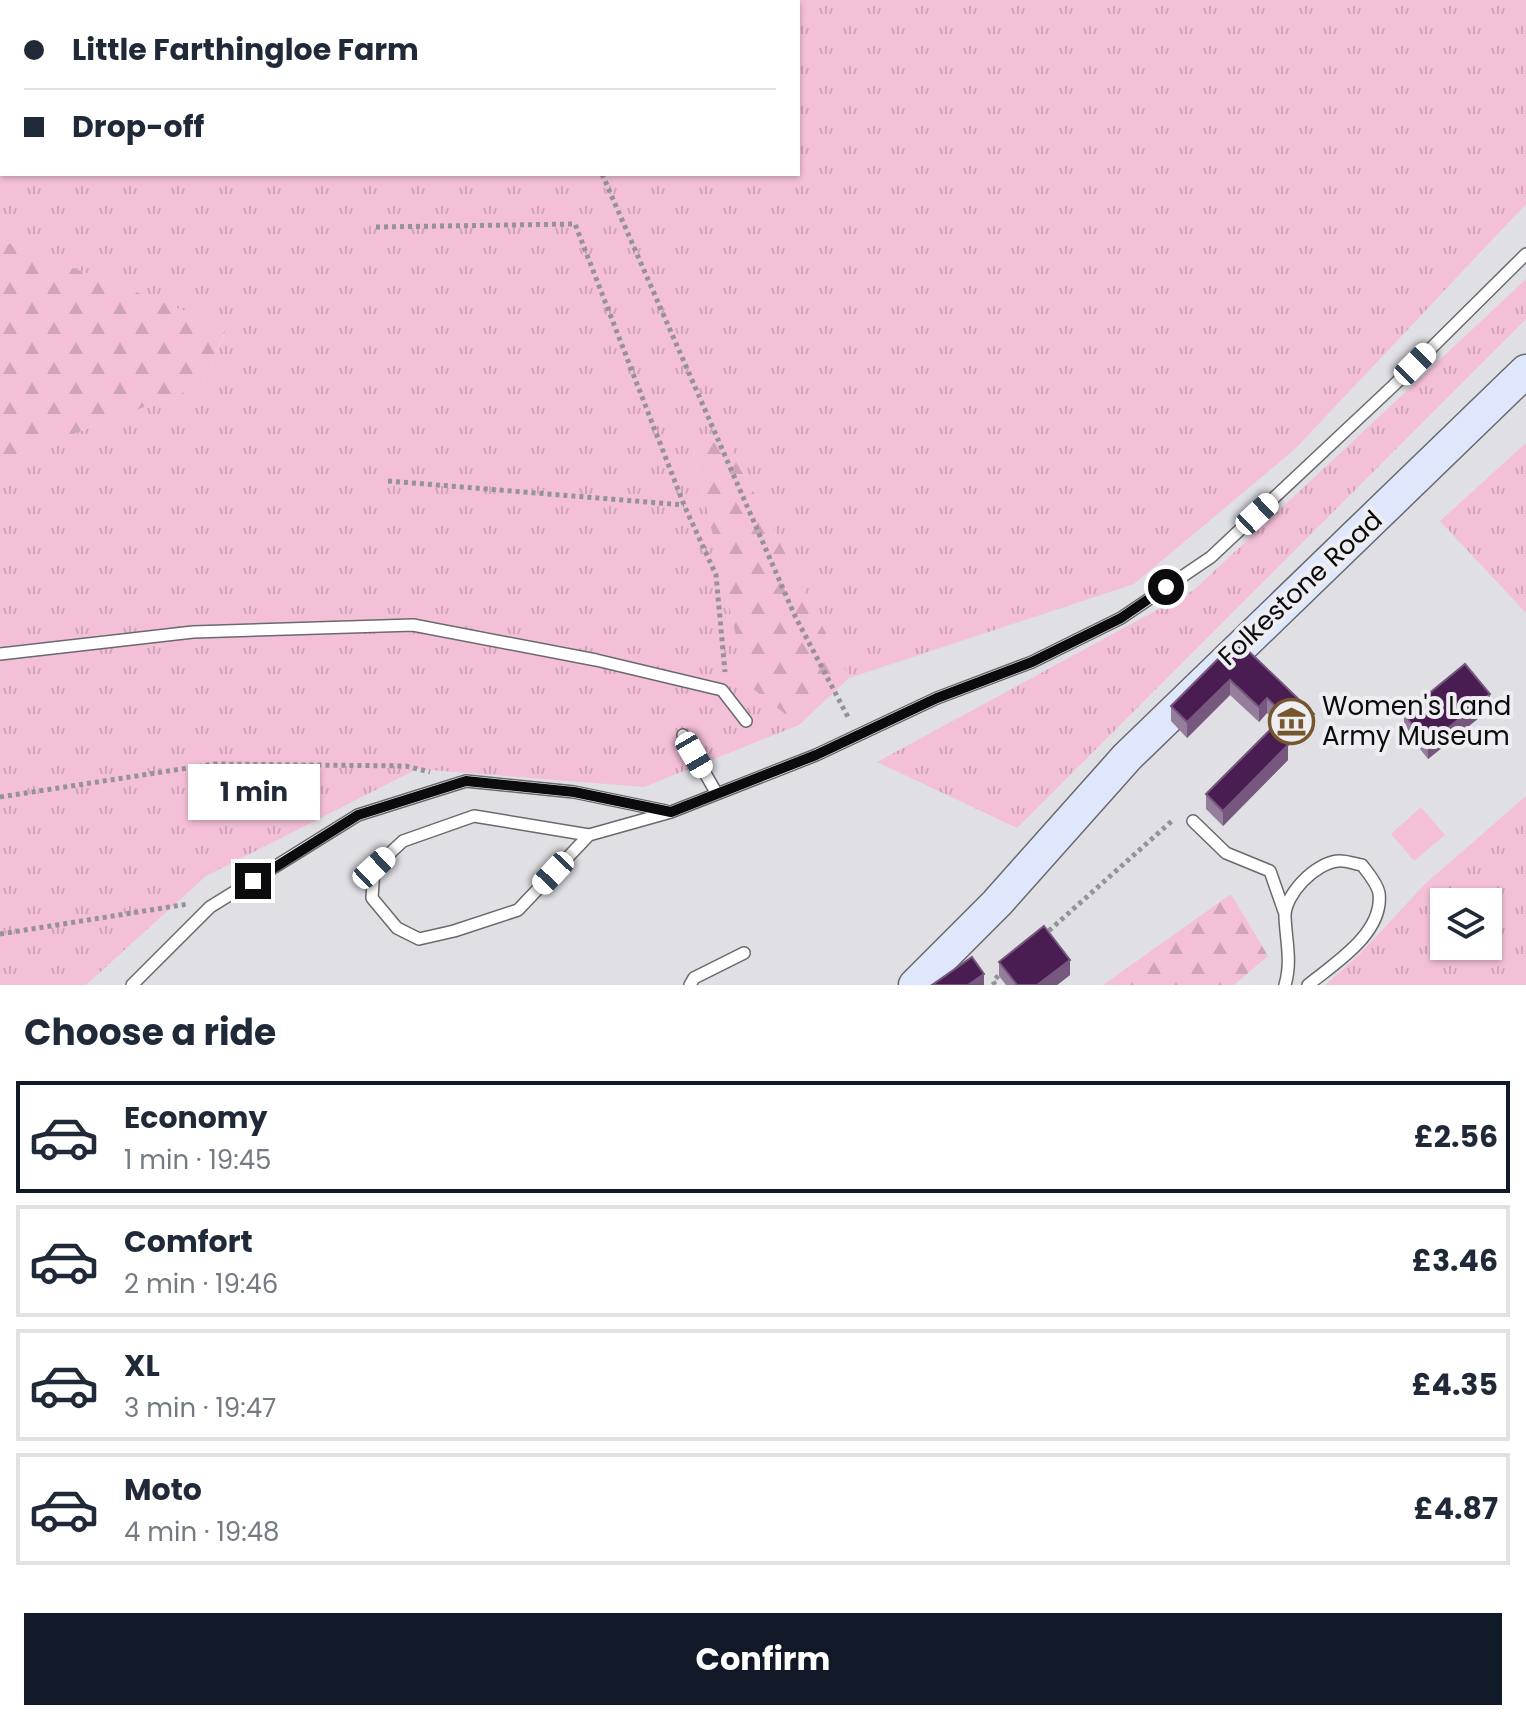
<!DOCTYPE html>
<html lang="en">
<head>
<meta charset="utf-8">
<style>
  :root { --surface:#fff; --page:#f2f2f3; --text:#1f2937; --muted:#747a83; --line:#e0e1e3; --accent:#111827 }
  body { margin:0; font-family:Poppins,sans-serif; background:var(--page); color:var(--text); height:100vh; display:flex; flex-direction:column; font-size:30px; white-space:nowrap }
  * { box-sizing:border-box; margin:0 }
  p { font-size:26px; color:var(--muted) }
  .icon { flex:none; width:44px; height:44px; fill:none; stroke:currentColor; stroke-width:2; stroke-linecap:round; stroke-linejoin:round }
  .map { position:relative; height:985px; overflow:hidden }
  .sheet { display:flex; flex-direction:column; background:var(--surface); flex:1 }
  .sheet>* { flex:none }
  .top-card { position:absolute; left:0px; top:0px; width:800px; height:176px; box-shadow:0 2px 6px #0004; display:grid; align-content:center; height:176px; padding:0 24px; background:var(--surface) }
  .buttons { position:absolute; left:1430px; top:888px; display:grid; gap:16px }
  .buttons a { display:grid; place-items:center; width:72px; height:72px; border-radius:0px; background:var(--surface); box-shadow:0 2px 6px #0004; font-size:40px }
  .end { position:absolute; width:36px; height:36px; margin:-18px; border:10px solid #0b0b0d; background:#fff; box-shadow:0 0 0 4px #fff }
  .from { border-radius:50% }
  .bubble { position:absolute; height:56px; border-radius:0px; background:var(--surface); box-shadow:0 2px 6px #0004; font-size:26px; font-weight:700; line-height:56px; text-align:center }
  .car { position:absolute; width:24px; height:48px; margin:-24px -12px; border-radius:10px; box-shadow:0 0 6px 2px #0007; background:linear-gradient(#fff 24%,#345 0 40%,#fff 0 76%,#345 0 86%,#fff 0) }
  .top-card b { display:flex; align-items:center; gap:28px; height:76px; font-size:30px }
  .top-card b+b { border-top:2px solid var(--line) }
  .top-card i { width:20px; height:20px; background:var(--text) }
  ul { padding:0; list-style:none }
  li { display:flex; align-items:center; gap:24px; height:112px; margin:0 16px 12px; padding:0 8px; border:4px solid var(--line); border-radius:0px }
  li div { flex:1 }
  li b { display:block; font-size:30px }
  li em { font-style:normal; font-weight:700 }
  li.current { border-color:var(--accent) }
  li>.icon { width:72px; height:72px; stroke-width:1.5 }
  h2 { padding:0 24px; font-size:36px; line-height:96px }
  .cta { display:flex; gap:16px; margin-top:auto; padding:16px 24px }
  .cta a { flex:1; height:92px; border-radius:0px; background:var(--accent); color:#fff; font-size:32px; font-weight:700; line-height:92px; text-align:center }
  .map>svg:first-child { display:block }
  .grass { fill:url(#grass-tufts); fill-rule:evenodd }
  .forest { fill:url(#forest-firs) }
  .green { fill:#f4c0d8 }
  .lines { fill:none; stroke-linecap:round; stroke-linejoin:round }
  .service-casing { stroke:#6a696d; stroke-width:14 }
  .secondary-casing { stroke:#6a696d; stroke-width:35 }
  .path { stroke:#949397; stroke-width:5; stroke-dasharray:4 4; stroke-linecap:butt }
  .service { stroke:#fff; stroke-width:11 }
  .secondary { stroke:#dee7fb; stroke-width:32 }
  .wall { fill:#947e9b }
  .shaded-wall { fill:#76577e }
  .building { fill:#491d52; stroke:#76577e; stroke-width:2 }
  .route { stroke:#0b0b0d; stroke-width:10 }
  .labels { text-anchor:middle; stroke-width:8; stroke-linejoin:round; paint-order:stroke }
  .street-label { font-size:26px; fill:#0b0b0d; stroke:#ededf2 }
  .poi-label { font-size:26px; fill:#0b0b0d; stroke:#ededf2; text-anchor:start }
</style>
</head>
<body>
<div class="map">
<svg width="1526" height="985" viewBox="0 0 1526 985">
  <defs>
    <pattern id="grass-tufts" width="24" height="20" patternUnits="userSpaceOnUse" patternTransform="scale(2)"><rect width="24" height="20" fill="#f4c0d8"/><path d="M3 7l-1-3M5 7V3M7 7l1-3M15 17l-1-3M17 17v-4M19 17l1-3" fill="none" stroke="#d0a4b8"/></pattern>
    <pattern id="forest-firs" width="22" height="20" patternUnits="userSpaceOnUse" patternTransform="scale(2)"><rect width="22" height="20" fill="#f4c0d8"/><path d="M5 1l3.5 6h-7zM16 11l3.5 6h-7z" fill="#d0a4b8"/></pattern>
  </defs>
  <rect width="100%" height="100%" fill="#e0dfe4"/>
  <path class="grass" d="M0,0H1526V204L1295,449L1134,584L849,678L720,426L693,449L747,683L799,725L644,787L417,769L206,876L86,985H0V462L202,385L227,328L0,240ZM2,2H798V174H2Z
    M1526,279V319L1017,828L877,762L1194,590Z
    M1526,443V613L1440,521Z
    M1526,796V985H1325L1357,957L1425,884ZM1444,902H1488V946H1444Z"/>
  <path class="forest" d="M0,240L227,327L202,385L0,462Z
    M720,426L849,678L799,725L747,684L693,449Z
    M1231,894L1268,956L1234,985H1103Z"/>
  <path class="green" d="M1421,807L1445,835L1414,861L1391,834Z"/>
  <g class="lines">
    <defs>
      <path id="service" d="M0,654L193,632L413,625L596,660L722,690L746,721
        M683,735L717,794
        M1193,821L1226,853L1270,871L1285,914
        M589,835L518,910L454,931L419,939L397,928L372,898L374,868L403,841L474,816L589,835L671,812L816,755L937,698L1032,662L1121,618L1211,557L1393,386L1526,254
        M132,985L210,907L358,815L466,781L574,792L666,811
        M690,985L694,978L744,953
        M1285,985C1292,961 1286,941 1285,917C1284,895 1315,863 1338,861C1345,860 1355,864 1362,865C1368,873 1377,883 1379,893C1384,933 1335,963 1308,985"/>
      <path id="secondary" d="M915,985L997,903L1127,757L1526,371"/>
    </defs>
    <use href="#service" class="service-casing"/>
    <use href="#secondary" class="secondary-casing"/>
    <path class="path" d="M374,0L382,2
      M98,2L109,0
      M652,2L654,0
      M0,19L2,18
      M602,174L795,616L849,719
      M376,227L575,224L684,505L716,575L725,672
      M388,481L684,505
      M0,797L214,764L406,766L430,772
      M0,934L188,904
      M1043,936L1173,820
      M995,985L993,981L1002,972"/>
    <use href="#service" class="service"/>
    <use href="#secondary" class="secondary"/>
  </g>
  <path class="wall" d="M1237,640L1314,729L1299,744L1267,713L1259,722L1230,695L1187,738L1171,721V706Z
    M1490,709L1428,759L1404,729V714Z
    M1288,760L1223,826L1206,809V794Z
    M999,962L1070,975L1057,985H1006L999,976Z"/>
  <path class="shaded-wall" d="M1230,680V695L1187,738V722Z
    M1490,694V709L1428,759V744Z
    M1267,698V713L1259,722V707Z
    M1314,714V729L1299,744V729Z
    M1288,745V760L1223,826V811Z
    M1070,960V975L1057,985H1037Z
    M984,974V985H968Z"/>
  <path class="building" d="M1237,640L1314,714L1299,729L1267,698L1259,707L1230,680L1187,722L1171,706Z
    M1465,664L1490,694L1428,744L1404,714Z
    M1272,728L1288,745L1223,811L1206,794Z
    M1044,926L1070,960L1037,985H1017L999,962Z
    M972,957L984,974L968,985H932Z"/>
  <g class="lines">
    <path class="route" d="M253,881L358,815L466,781L574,792L671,812L816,755L937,698L1032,662L1121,618L1166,587"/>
  </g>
  <defs>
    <symbol id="museum-ring" viewBox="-11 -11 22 22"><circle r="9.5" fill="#ededf2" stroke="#76562c" stroke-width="1.5"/><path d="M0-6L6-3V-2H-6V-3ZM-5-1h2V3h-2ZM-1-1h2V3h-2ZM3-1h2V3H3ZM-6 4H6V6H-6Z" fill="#76562c"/></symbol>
  </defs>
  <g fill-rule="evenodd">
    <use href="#museum-ring" x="1266" y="696" width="51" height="51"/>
  </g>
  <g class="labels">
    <g class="street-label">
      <text transform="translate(1300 588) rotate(-43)" y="9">Folkestone Road</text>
    </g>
    <g class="poi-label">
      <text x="1322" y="715">Women's Land<tspan x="1322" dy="30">Army Museum</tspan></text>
    </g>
  </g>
</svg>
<div class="buttons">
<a><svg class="icon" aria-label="layers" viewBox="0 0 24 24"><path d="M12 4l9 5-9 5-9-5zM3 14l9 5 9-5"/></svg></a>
</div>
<i class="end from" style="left:1166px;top:587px"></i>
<i class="end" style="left:253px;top:881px"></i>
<div class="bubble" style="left:188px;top:764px;width:132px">1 min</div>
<i class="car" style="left:1415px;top:364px;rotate:45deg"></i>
<i class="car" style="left:1257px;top:514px;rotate:47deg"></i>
<i class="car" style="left:694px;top:755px;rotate:150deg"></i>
<i class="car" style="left:374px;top:868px;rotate:47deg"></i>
<i class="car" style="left:553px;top:873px;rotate:223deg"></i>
<div class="top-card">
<b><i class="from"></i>Little Farthingloe Farm</b>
<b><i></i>Drop-off</b>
</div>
</div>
<section class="sheet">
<h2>Choose a ride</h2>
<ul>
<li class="current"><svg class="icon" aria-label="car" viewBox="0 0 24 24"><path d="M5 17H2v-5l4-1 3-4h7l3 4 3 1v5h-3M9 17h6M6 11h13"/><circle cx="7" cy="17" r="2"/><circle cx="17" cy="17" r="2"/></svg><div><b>Economy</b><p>1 min · 19:45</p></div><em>£2.56</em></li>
<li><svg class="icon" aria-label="car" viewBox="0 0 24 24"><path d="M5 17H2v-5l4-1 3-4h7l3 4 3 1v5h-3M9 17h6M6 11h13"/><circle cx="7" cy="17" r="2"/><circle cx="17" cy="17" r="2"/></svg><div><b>Comfort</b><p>2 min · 19:46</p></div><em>£3.46</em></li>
<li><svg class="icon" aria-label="car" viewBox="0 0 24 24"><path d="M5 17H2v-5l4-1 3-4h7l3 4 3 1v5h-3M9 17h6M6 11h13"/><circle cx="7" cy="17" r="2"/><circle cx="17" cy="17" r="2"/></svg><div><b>XL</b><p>3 min · 19:47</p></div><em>£4.35</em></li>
<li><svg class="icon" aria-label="car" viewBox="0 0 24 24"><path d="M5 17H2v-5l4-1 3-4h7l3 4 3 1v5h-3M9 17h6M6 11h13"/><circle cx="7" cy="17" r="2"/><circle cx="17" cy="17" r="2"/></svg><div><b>Moto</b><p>4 min · 19:48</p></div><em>£4.87</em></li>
</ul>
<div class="cta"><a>Confirm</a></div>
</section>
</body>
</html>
